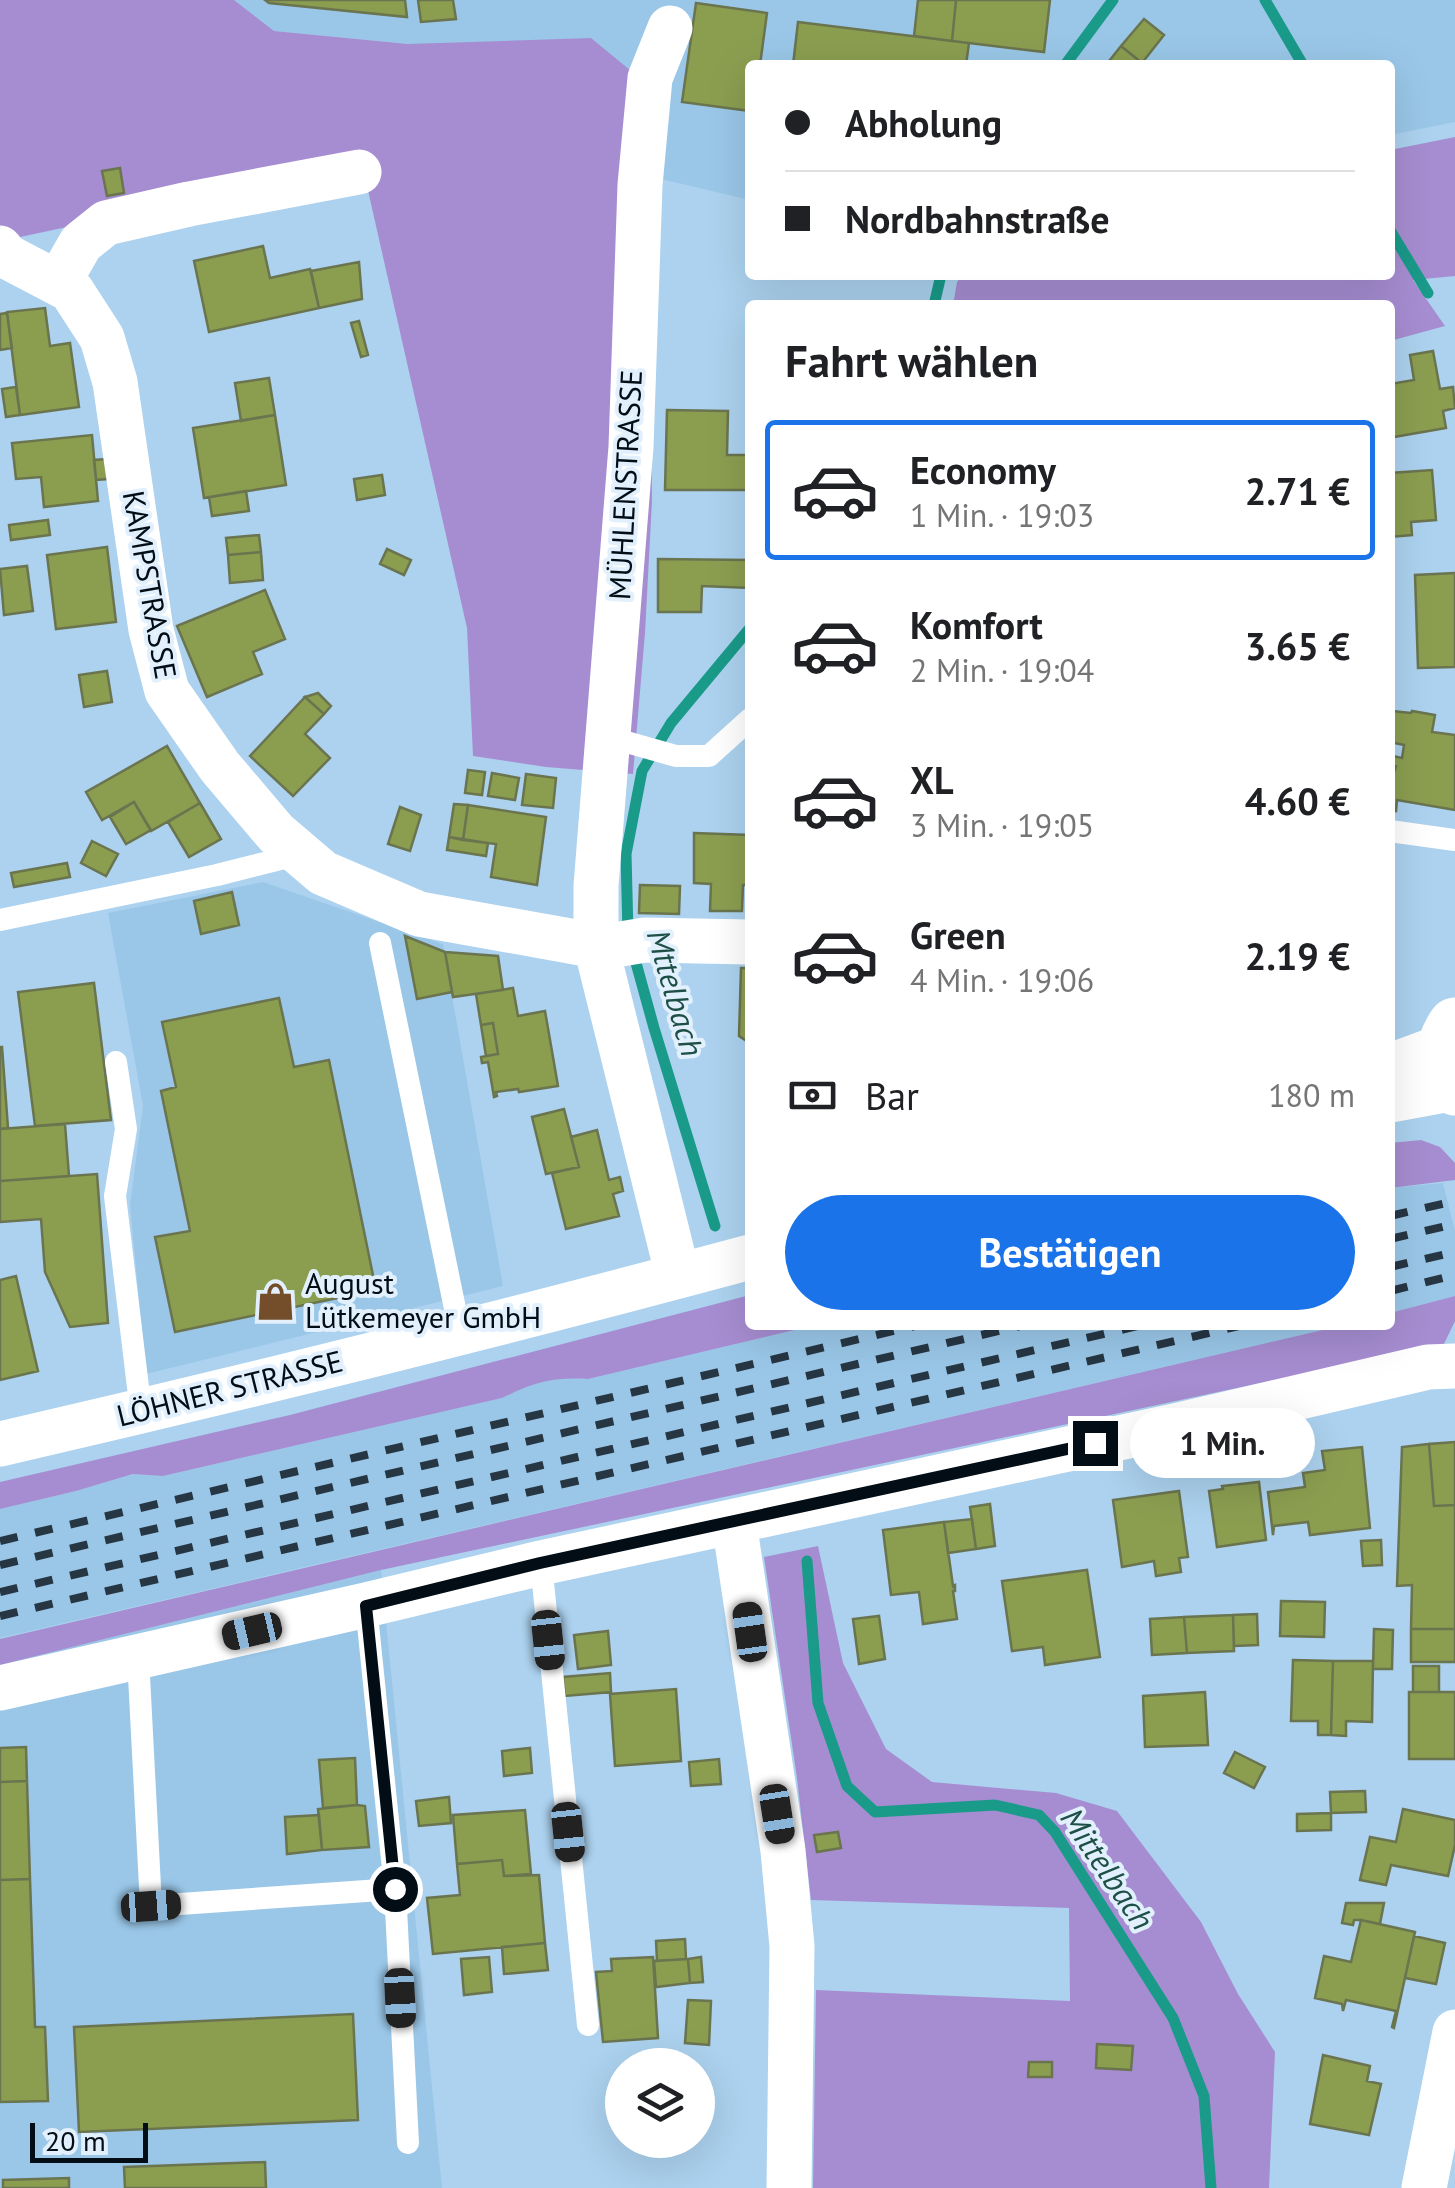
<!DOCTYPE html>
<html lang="de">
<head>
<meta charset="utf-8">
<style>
  :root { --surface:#fff; --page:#f6f6f6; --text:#202124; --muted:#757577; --line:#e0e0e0; --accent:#1a73e8 }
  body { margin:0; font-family:"PT Sans",sans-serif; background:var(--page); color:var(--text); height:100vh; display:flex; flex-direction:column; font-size:38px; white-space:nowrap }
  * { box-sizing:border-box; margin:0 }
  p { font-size:32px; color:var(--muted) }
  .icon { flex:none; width:55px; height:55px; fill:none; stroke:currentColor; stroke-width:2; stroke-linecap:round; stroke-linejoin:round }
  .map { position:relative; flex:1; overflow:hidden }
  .details { position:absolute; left:745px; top:300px; width:650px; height:1030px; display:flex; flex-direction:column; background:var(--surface); border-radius:10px; box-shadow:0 10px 40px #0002 }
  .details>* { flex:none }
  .top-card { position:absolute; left:745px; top:60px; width:650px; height:220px; border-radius:10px; box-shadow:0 10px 40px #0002; display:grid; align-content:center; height:220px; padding:0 40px; background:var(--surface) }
  .fabs { position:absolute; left:605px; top:2048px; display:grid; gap:20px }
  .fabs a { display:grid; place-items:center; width:110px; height:110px; border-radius:50%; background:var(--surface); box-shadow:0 10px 40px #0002; font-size:50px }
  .scale { position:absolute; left:30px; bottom:25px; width:118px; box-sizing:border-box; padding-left:10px; border:5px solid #020d16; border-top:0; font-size:28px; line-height:35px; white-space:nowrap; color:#020d16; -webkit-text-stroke:8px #e1f0fc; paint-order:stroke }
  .end { position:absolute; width:45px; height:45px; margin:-22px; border:12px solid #020d16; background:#fff; box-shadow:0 0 0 5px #fff }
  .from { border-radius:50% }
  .bubble { position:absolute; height:70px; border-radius:35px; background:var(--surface); box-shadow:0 10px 40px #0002; font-size:32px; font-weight:700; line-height:70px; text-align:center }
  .car { position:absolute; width:30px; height:60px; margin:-30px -15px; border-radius:12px; box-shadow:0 0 8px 2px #0007; background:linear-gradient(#222 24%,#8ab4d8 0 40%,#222 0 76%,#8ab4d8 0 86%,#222 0) }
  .top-card b { display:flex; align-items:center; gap:35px; height:95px; font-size:38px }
  .top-card b+b { border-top:2px solid var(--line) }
  .top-card i { width:25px; height:25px; background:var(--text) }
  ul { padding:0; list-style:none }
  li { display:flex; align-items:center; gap:30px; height:140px; margin:0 20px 15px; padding:0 20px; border:5px solid transparent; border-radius:10px }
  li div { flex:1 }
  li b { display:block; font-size:38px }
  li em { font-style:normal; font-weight:700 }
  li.on { border-color:var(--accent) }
  li>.icon { width:90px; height:90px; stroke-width:1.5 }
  h2 { padding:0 40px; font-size:45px; line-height:120px }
  .pay { display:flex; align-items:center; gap:25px; height:110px; padding:0 40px; font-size:38px }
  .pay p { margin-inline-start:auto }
  .primary-button { display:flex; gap:20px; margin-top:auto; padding:20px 40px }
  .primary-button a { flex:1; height:115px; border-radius:60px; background:var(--accent); color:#fff; font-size:40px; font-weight:700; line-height:115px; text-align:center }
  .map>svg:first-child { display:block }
  .built { fill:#9ac7e8 }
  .green { fill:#a68dd1 }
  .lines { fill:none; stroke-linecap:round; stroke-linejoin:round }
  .stream { stroke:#1a9a89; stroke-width:11 }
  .building { fill:#8b9e50; stroke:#6a744f; stroke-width:2.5 }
  .service { stroke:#fff; stroke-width:22 }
  .minor { stroke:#fff; stroke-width:45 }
  .tertiary { stroke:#fff; stroke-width:55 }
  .rail { stroke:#263643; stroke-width:8; stroke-dasharray:18 18; stroke-linecap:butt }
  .route { stroke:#020d16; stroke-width:12 }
  .labels { text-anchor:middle; stroke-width:8; stroke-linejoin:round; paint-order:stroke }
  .street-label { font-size:30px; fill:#020d16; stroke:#e1f0fc }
  .poi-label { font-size:30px; fill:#020d16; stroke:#e1f0fc; text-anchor:start }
  .water-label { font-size:32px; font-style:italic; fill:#1e4f47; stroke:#e1f0fc }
</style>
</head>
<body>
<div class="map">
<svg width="1455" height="2188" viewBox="0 0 1455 2188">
  <rect width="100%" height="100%" fill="#acd2ef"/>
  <path class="built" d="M234,0H1455V122L1390,135V65H750V200L661,179L408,44L274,31Z
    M263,882L443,944L503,1286L146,1374L130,1205L143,1106L108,913Z
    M1443,1183L1455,1231V1296L1390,1313V1188Z
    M816,1325H1344L0,1638V1509L76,1491L134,1474L163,1476L502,1398L530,1384L558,1377L588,1379Z
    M381,1570L442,2188H0V1665Z"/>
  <path class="green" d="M0,0H234L274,31L408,44L591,38L636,75L649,186L652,501L645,633L633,774L546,767L473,756L467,628L362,164L6,240L0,231Z
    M1455,137V276L1413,280L1445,326L1390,341V305H953L957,282L963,275H1390V150Z
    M1421,1140L1440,1147L1455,1163V1180L1390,1188V1143Z
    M750,1295V1325H816L588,1379C551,1377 535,1382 502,1398L163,1476L133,1474L76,1491L0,1509V1482L290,1415Z
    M1455,1296V1321L1444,1344L381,1570L0,1665V1639L1344,1325H1390V1313Z
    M818,1546L843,1663L886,1749L932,1782L1056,1793L1117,1811L1201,1922L1238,1994L1275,2052L1269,2188H813L816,1990L1070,2001L1069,1908L811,1900L797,1778L764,1557Z"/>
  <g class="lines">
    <path class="stream" d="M1265,0L1303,65
      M1065,65L1113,0
      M1390,230L1428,293
      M934,305L941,275
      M628,934L626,854L642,771L671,723L750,628
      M633,952L654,1028L715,1226
      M807,1561L818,1703L847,1786L875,1812L995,1805L1039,1815L1055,1832L1173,2018L1204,2096L1211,2188"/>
  </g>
  <path class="building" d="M265,0H405L407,17L269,3Z
    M418,0H453L456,19L421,22Z
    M918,0H956L952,41L914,36Z
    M956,0H1050L1044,52L952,41Z
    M696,3L767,13L760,65H750V111L682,102Z
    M1144,19L1164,35L1142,63L1121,46Z
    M798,22L969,43L966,65H793Z
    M1121,46L1142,63L1140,65H1106Z
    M120,168L124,193L107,196L102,171Z
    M263,246L270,278L310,269L319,308L209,332L194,261Z
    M359,262L362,299L319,308L311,271Z
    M45,308L50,346L70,343L79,407L20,415L7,312Z
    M7,313L12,348L0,350V314Z
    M359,321L368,355L361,357L351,323Z
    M1433,351L1440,389L1453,387L1455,408L1443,411L1446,428L1394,437L1390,412V384L1414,380L1410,355Z
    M269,378L275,415L241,421L235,383Z
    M16,387L20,415L6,417L2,389Z
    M667,410L728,411L727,455H750V490H665Z
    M275,415L286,485L204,498L193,428Z
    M92,435L98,501L44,507L41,477L16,479L12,443Z
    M106,459L108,479L96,480L94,460Z
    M1432,470L1436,520L1411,522L1412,535L1390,537V473Z
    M382,475L385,495L357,500L354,479Z
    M246,491L249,511L212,516L209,497Z
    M48,520L50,535L11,540L9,525Z
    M259,535L261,552L228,555L226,538Z
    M107,547L116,622L56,629L47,555Z
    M387,549L411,560L404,575L380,564Z
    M261,552L263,580L230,583L228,555Z
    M658,559L750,560V588L702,586L701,612H658Z
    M27,566L33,611L4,615L0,569Z
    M1455,573V667L1418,668L1415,575Z
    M265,590L285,639L253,652L262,674L207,697L177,626Z
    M107,671L112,702L84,707L79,675Z
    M318,693L331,706L324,714L305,697Z
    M305,697L324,714L305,734L330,758L293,796L250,756Z
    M1392,711L1411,713L1412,711L1435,715L1432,732L1455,735V810L1397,800L1396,811L1390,810V770H1395L1396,766L1392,765L1393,756L1402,758L1404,745L1390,742Z
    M167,746L200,803L151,831L134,802L102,820L86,792Z
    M468,770L485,772L482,795L465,793Z
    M492,773L519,778L515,800L488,796Z
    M526,774L556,778L553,808L522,805Z
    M134,802L151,830L126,844L110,817Z
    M200,803L221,839L189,857L168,822Z
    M454,804L468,805L463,840L449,837Z
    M468,805L546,817L537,885L491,877L496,844L463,840Z
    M400,807L421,815L410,851L388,844Z
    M694,833L750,835V885H743L742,911H710L711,884L694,883Z
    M449,837L488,843L486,856L447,850Z
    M92,841L118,854L106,876L81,863Z
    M67,863L70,877L14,887L11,873Z
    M640,885L680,886L679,914L639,913Z
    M232,892L239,925L201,934L194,901Z
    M405,936L445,952L452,992L417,999Z
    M445,952L498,956L503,990L453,997Z
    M741,968H750V1040H745L739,1036Z
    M94,983L111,1120L35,1126L18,992Z
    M513,988L518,1016L545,1011L558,1086L519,1092L518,1089L496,1092L497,1096L494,1097L488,1062L482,1063L481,1057L498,1054L493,1023L481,1025L476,994Z
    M279,998L294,1067L329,1060L376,1290L175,1332L155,1237L190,1231L161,1091L176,1087L162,1022Z
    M493,1023L498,1054L486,1056L481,1025Z
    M0,1047H2L8,1128L0,1129Z
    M564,1109L579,1167L546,1174L532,1117Z
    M65,1124L69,1176L0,1181V1129Z
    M597,1130L609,1180L620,1177L623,1191L613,1194L619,1216L566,1229L552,1173L579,1167L571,1137Z
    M97,1174L108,1323L70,1327L45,1272L41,1219L0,1222V1181Z
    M16,1276L38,1371L0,1380V1280Z
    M1455,1442V1505L1434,1506L1429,1444Z
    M1262,1443L1265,1454L1241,1460L1239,1448Z
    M1429,1444L1434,1506L1455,1505V1629H1411L1412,1585L1397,1586L1402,1447Z
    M1362,1447L1370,1528L1310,1535L1308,1522L1274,1526L1273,1535L1268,1492L1305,1487L1303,1473L1325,1470L1322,1451Z
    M1259,1482L1266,1540L1217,1547L1209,1491L1223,1489L1222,1486Z
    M1179,1491L1188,1557L1179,1558L1181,1572L1156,1576L1154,1561L1122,1567L1113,1500Z
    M990,1504L995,1546L976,1549L970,1507Z
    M972,1519L976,1549L948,1553L944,1522Z
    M944,1522L953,1586L955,1585V1591H953L957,1619L923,1624L919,1592L891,1595L883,1530Z
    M1381,1540L1382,1565L1363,1566L1361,1541Z
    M1087,1570L1100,1657L1045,1665L1043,1647L1012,1651L1002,1581Z
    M1281,1601L1325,1602L1324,1637L1280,1636Z
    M1257,1614L1258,1645L1234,1646L1233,1615Z
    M1233,1615L1234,1651L1187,1653L1184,1617Z
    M879,1616L885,1659L859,1664L853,1619Z
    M1184,1617L1187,1653L1152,1655L1150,1619Z
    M1374,1629L1393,1630L1392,1669H1373Z
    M1411,1629H1455V1662H1411Z
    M608,1631L611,1665L578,1669L574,1635Z
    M1293,1660L1333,1661L1331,1735H1318V1721H1291Z
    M1333,1661H1373L1372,1722L1346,1721V1736L1331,1735Z
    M1413,1666H1439V1692H1413Z
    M610,1673L611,1692L565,1696L563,1677Z
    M676,1689L681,1761L615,1766L610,1694Z
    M1205,1692L1208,1745L1145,1747L1143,1696Z
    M1409,1692H1455V1759H1409Z
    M26,1747L27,1781L0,1782V1748Z
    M530,1748L532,1773L504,1776L502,1751Z
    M1235,1752L1265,1767L1254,1788L1224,1773Z
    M355,1758L357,1805L323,1808L319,1760Z
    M719,1759L721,1784L691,1786L689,1762Z
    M27,1781L30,1879L0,1880V1782Z
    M1365,1791L1366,1812L1331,1813L1330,1792Z
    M449,1797L451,1823L419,1826L416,1801Z
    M357,1805L365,1806L369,1847L322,1850L318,1809Z
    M1403,1809L1455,1820V1845L1448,1876L1391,1865L1386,1885L1360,1880L1370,1837L1396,1842Z
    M525,1810L531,1874L504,1876L502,1860L457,1864L453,1815Z
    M1331,1813V1830L1297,1831V1814Z
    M319,1815L322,1850L287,1854L285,1817Z
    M838,1832L841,1848L817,1852L814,1835Z
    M502,1860L504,1876L539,1875L545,1943L433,1954L427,1898L460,1895L457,1864Z
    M30,1879L35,2027H45L48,2101L0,2102V1880Z
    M1346,1903H1384L1380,1924L1361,1920H1354L1353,1925L1342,1923Z
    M1361,1920L1415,1932L1394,2028L1392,2027L1396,2011L1346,2000L1343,2011L1342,2004L1315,1998L1324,1956L1351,1962Z
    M1414,1936L1445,1943L1436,1984L1405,1978Z
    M685,1939L686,1959L657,1961L656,1941Z
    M545,1943L548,1970L504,1974L502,1947Z
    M489,1957L492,1992L464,1995L461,1959Z
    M653,1957L658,2038L603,2042L596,1972L612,1971L611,1959Z
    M701,1957L703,1982L690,1983L688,1959Z
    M688,1959L690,1983L656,1987L654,1961Z
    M688,2000L711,2001L709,2045L685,2043Z
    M353,2014L358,2120L79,2132L74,2027Z
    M1097,2044L1133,2046L1131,2070L1096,2068Z
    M1323,2055L1370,2066L1367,2081L1381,2084L1369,2135L1310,2124Z
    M1029,2062H1052V2077H1028Z
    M265,2162L266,2188H125L124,2167Z
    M69,2178V2188H3V2180Z"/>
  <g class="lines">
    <path class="service" d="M607,740L630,743L676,756H709L750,719
      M1390,831L1455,840
      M0,920L217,875L300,854
      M380,943L460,1333
      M116,1062L126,1129L115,1196L141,1412
      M541,1563L588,2025
      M366,1605L395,1889L408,2143
      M138,1657L151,1906L395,1889"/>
    <path class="minor" d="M670,28L650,78L640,185L631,447L596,886V946L678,1276
      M0,248L6,256L71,290L102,338L115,382L151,630L167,691L220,767L276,833L323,873L419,914L603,947L645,940L750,942
      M58,283L81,243L106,223L189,204L359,172
      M1390,1066L1444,1046
      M1390,1100L1455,1088
      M0,1444C251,1386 501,1324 750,1257
      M734,1522L783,1851L792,1946L789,2188
      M0,1688L366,1605L541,1563L1179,1425L1428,1367L1455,1366
      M1424,2188L1455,2032"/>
    <path class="tertiary" d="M1455,1025C1440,1047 1440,1067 1455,1088"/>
    <path class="rail" d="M1390,1216L1455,1201
      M1390,1239L1455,1224
      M1390,1267L1455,1252
      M1390,1291L1455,1275
      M0,1541L919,1325
      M0,1565L1024,1325
      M0,1592L1142,1325
      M0,1616L1243,1325"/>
  </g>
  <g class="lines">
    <path class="route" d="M395,1889L366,1606L540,1563L1095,1443"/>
  </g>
  <defs>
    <symbol id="shop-bare" viewBox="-9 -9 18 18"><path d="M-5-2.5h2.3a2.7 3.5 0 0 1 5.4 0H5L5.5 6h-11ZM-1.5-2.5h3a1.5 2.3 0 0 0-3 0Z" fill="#744d2a" stroke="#e1f0fc" stroke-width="2.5" paint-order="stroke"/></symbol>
  </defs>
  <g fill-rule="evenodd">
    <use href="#shop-bare" x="248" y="1274" width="55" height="55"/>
  </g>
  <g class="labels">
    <g class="street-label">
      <text transform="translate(626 485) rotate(-87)" y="10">MÜHLENSTRASSE</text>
      <text transform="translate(149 585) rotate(80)" y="10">KAMPSTRASSE</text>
      <text transform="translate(230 1389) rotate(-14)" y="10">LÖHNER STRASSE</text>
    </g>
    <g class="poi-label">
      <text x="305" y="1294">August<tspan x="305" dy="34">Lütkemeyer GmbH</tspan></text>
    </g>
    <g class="water-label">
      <text transform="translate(675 993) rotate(74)" y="11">Mttelbach</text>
      <text transform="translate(1107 1869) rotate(56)" y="11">Mittelbach</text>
    </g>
  </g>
</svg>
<div class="fabs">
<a><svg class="icon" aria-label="layers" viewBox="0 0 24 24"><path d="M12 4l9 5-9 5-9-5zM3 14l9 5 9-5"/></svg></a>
</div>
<div class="scale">20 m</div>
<i class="end from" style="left:395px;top:1889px"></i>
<i class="end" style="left:1095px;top:1443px"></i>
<div class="bubble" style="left:1130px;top:1408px;width:185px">1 Min.</div>
<i class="car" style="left:252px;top:1631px;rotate:257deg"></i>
<i class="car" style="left:750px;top:1632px;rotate:352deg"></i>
<i class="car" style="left:548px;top:1640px;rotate:174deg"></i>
<i class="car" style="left:777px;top:1814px;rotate:171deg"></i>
<i class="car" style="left:568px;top:1832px;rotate:174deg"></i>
<i class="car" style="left:151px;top:1906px;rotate:86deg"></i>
<i class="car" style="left:400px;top:1998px;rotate:177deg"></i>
<div class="top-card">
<b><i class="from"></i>Abholung</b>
<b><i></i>Nordbahnstraße</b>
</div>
<section class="details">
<h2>Fahrt wählen</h2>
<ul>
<li class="on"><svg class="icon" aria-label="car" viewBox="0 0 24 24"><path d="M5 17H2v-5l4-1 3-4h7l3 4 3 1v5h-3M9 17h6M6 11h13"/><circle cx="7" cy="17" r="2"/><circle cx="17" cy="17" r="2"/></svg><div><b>Economy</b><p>1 Min. · 19:03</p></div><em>2.71 €</em></li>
<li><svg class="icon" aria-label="car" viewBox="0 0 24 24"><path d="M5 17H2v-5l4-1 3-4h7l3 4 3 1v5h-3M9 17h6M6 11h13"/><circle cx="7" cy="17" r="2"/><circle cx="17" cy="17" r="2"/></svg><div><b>Komfort</b><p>2 Min. · 19:04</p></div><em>3.65 €</em></li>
<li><svg class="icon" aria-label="car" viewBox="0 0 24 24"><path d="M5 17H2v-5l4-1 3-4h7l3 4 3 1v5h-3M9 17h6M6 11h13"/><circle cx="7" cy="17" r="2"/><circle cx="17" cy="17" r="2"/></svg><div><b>XL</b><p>3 Min. · 19:05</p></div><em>4.60 €</em></li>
<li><svg class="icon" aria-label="car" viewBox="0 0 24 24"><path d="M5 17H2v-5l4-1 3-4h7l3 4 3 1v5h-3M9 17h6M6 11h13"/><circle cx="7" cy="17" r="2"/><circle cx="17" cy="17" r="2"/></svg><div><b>Green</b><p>4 Min. · 19:06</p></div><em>2.19 €</em></li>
</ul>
<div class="pay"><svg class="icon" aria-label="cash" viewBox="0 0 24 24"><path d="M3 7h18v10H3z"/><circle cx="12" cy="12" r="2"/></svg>Bar<p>180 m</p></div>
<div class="primary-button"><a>Bestätigen</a></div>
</section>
</div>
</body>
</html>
